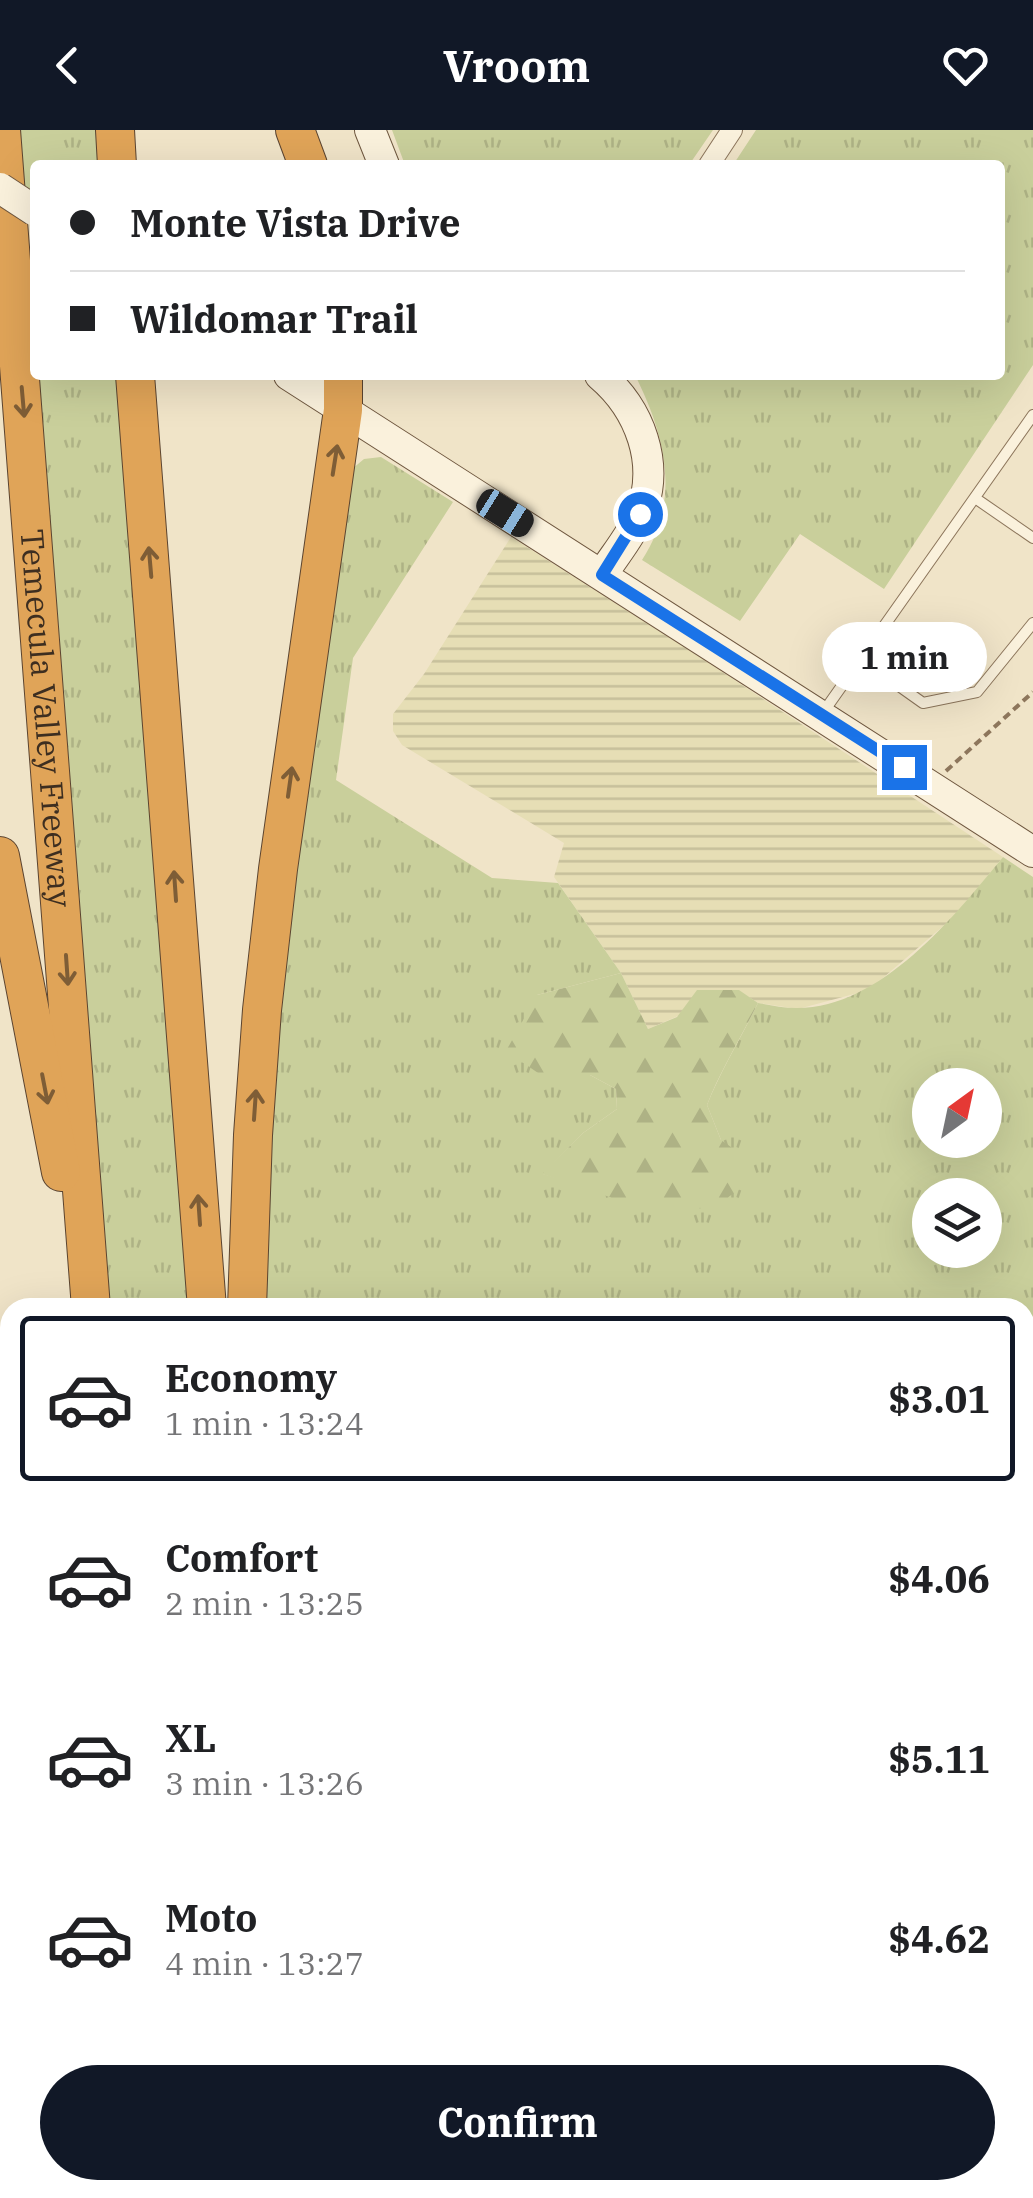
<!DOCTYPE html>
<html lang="en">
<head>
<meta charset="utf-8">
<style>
  :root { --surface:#fff; --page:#f2f2f2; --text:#202124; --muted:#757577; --line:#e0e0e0; --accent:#111827 }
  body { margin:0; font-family:"IBM Plex Serif",serif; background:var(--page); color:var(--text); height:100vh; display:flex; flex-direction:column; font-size:38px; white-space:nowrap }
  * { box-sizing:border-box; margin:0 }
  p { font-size:32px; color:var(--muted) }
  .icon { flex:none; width:55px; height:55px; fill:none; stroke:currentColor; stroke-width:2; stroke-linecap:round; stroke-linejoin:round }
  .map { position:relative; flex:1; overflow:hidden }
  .sheet { position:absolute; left:0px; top:1168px; width:1035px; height:902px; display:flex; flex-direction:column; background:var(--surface); border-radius:30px 30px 0 0; box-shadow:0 10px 40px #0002 }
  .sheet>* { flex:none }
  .hud { position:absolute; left:30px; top:30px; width:975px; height:220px; border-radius:10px; box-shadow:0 10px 40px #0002; display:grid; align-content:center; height:220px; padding:0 40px; background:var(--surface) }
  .needle { width:65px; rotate:33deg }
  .tools { position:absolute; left:912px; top:938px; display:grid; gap:20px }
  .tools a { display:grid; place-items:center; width:90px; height:90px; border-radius:50%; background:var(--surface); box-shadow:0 10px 40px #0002; font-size:50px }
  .end { position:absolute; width:45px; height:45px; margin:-22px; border:12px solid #1a73e8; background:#fff; box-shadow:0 0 0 5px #fff }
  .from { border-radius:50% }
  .bubble { position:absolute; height:70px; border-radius:35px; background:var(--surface); box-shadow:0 10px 40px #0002; font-size:32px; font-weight:800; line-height:70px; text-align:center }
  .car { position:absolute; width:30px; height:60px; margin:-30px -15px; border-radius:12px; box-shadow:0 0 8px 2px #0007; background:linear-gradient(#222 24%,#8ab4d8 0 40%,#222 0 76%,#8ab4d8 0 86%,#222 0) }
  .hud b { display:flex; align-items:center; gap:35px; height:95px; font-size:38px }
  .hud b+b { border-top:2px solid var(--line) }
  .hud i { width:25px; height:25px; background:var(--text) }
  ul { padding:18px 0 0; list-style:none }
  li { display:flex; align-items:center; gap:30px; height:165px; margin:0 20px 15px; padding:0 20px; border:5px solid transparent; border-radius:10px }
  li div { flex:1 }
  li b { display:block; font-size:38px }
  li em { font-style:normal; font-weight:800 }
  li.current { border-color:var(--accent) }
  li>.icon { width:90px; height:90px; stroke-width:1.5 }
  .primary-button { display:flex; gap:20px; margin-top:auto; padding:20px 40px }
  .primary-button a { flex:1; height:115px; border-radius:60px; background:var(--accent); color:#fff; font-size:40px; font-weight:800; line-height:115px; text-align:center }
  header { display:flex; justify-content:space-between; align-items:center; height:130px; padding:0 40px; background:var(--accent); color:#fff; font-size:45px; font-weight:800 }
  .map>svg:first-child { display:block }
  .farmland { fill:url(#farmland-rules) }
  .grass { fill:url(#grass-tufts); fill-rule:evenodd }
  .forest { fill:url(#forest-firs) }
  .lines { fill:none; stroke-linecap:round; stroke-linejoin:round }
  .service-casing { stroke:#8d765c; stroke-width:12 }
  .minor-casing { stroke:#8d765c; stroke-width:22 }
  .secondary-casing { stroke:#6f573f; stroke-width:32 }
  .motorway-casing { stroke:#5b4430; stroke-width:40 }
  .path { stroke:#8d765c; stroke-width:4; stroke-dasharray:8 5; stroke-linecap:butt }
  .service { stroke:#faf1dc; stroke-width:10 }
  .minor { stroke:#faf1dc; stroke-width:20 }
  .secondary { stroke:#faf1dc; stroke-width:30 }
  .motorway { stroke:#e0a458; stroke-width:38 }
  .secondary-bridge-casing { stroke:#6f573f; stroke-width:32; stroke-linecap:butt }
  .secondary-bridge { stroke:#faf1dc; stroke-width:30 }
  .oneway { stroke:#7e5d36 }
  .route { stroke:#1a73e8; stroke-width:12 }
  .labels { text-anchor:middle; stroke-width:8; stroke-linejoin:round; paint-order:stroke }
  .street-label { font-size:32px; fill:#3d2e20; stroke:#f7eed8 }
</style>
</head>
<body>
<header><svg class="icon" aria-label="back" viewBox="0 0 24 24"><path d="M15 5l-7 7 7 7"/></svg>Vroom<svg class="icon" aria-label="heart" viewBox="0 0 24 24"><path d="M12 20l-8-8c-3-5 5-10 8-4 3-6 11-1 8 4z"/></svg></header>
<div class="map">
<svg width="1033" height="2068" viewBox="0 0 1033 2068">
  <defs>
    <pattern id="farmland-rules" width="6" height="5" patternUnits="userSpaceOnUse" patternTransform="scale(2.5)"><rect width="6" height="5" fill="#e6deb5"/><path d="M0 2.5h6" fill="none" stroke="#c6bf9b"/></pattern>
    <pattern id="grass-tufts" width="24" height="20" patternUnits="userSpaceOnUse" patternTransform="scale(2.5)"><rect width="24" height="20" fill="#c9cf9b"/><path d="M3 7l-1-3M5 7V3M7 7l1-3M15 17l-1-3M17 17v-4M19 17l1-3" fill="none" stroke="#aeb285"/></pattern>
    <pattern id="forest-firs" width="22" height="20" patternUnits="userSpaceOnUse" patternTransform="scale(2.5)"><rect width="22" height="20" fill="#c9cf9b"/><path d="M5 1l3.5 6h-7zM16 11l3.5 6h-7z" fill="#aeb285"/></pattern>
  </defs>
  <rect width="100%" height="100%" fill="#f0e4c8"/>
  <path class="farmland" d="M511,407L698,526L1003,727L956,785L869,860L798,879L758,873L738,860L648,899L621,843L554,747L564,713L402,615L393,601V584L424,544Z
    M1033,1472V2068H908L913,2060H1025V1484Z"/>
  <path class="grass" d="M17,0H96L100,35H35V75L22,67Z
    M392,0H713L689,35H405Z
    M756,0H1033V235L884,459L800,404L740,491L642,430C682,369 665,305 635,245H1000V35H733Z
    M37,245H116L188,1177H108L58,491Z
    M381,327L453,372L353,528L336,650L492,748L558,753L621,843L537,865L541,945H590L616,959L617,979L583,1003L543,1044L586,1057L721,1010L707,975C721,940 741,908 758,873C770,875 784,878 796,878C880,879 954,787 1003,727L1033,747V1472L1025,1484V1178H265L273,899L352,339L364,329ZM930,955H985V1010H930ZM930,1065H985V1120H930Z
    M175,2060H256L257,2068H176Z
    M303,2060H913L908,2068H304Z"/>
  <path class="forest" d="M621,843L648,899L677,887L697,860H739L758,873C741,908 721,939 707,975L721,1010L745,1027L741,1058L713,1078L674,1079L630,1074L542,1044L583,1003L617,979L616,959L590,945H541L506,921L537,865Z"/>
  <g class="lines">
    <defs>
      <path id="service" d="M975,368L1033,408
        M861,529L923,573L977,562L1033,493
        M822,584L1033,285
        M1025,1974L1033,1980"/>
      <path id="minor" d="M709,35L732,0"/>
      <path id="secondary" d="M370,0L384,35
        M289,245L1033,722
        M600,245C640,279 661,334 640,385C631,406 614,426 602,445"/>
      <g id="motorway">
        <path id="s1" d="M1,0L91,1178"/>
        <path d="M115,0L117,35"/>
        <path d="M295,0L308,35"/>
        <path d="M135,245L207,1178"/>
        <path d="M0,726L61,1042"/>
        <path d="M247,1178L253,1005L262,880L278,739L343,280V245"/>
        <path d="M159,2060L160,2068"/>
        <path d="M275,2060L276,2068"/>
      </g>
    </defs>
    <use href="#service" class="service-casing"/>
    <use href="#minor" class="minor-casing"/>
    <use href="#secondary" class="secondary-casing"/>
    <use href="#motorway" class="motorway-casing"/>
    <path class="path" d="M946,641L1033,562"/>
    <use href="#service" class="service"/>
    <use href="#minor" class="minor"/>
    <use href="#secondary" class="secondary"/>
    <use href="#motorway" class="motorway"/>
    <defs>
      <path id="secondary-bridge" d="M0,58L35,81"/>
    </defs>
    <use href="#secondary-bridge" class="secondary-bridge-casing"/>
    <use href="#secondary-bridge" class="secondary-bridge"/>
  </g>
  <defs><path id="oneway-shaft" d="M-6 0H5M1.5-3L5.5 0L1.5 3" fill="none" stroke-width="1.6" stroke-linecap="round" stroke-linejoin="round" transform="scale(2.5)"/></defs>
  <g class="oneway">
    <use href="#oneway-shaft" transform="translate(23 272) rotate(85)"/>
    <use href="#oneway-shaft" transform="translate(335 330) rotate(-81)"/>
    <use href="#oneway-shaft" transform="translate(150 432) rotate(-95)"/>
    <use href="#oneway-shaft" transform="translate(290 652) rotate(-82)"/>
    <use href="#oneway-shaft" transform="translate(175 756) rotate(-94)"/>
    <use href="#oneway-shaft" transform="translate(67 840) rotate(86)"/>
    <use href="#oneway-shaft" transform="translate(45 959) rotate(79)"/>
    <use href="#oneway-shaft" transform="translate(255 975) rotate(-86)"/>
    <use href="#oneway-shaft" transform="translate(199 1080) rotate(-94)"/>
  </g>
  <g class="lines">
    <path class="route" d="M640,384L602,445L904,637"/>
  </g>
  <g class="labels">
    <g class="street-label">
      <text dy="11" stroke="none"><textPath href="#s1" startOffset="590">Temecula Valley Freeway</textPath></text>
    </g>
  </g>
</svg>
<div class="tools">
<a><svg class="needle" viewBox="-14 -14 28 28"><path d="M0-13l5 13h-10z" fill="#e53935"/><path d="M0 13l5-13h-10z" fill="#757577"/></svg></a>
<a><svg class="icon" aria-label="layers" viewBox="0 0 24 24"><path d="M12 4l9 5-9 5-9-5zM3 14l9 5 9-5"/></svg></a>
</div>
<i class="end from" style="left:640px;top:384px"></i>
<i class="end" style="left:904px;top:637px"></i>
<div class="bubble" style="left:822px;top:492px;width:165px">1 min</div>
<i class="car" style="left:505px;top:383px;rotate:122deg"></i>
<div class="hud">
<b><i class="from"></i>Monte Vista Drive</b>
<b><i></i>Wildomar Trail</b>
</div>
<section class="sheet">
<ul>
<li class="current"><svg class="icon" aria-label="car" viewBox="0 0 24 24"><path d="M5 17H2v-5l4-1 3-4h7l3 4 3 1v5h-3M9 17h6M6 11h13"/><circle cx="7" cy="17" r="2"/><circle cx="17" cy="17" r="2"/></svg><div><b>Economy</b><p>1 min · 13:24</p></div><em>$3.01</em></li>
<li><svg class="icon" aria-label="car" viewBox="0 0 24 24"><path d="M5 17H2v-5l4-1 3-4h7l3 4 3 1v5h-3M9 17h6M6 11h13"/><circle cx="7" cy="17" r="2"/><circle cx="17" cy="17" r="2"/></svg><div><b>Comfort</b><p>2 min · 13:25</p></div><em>$4.06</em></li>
<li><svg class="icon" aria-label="car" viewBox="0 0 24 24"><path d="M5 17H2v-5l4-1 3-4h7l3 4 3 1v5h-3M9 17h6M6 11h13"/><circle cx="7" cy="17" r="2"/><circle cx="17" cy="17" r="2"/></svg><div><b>XL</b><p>3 min · 13:26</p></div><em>$5.11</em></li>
<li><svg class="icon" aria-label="car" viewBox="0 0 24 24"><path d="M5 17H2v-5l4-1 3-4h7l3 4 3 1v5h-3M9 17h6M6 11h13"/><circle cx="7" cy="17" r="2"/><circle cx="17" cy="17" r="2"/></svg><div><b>Moto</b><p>4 min · 13:27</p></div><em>$4.62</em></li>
</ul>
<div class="primary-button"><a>Confirm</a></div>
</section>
</div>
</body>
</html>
